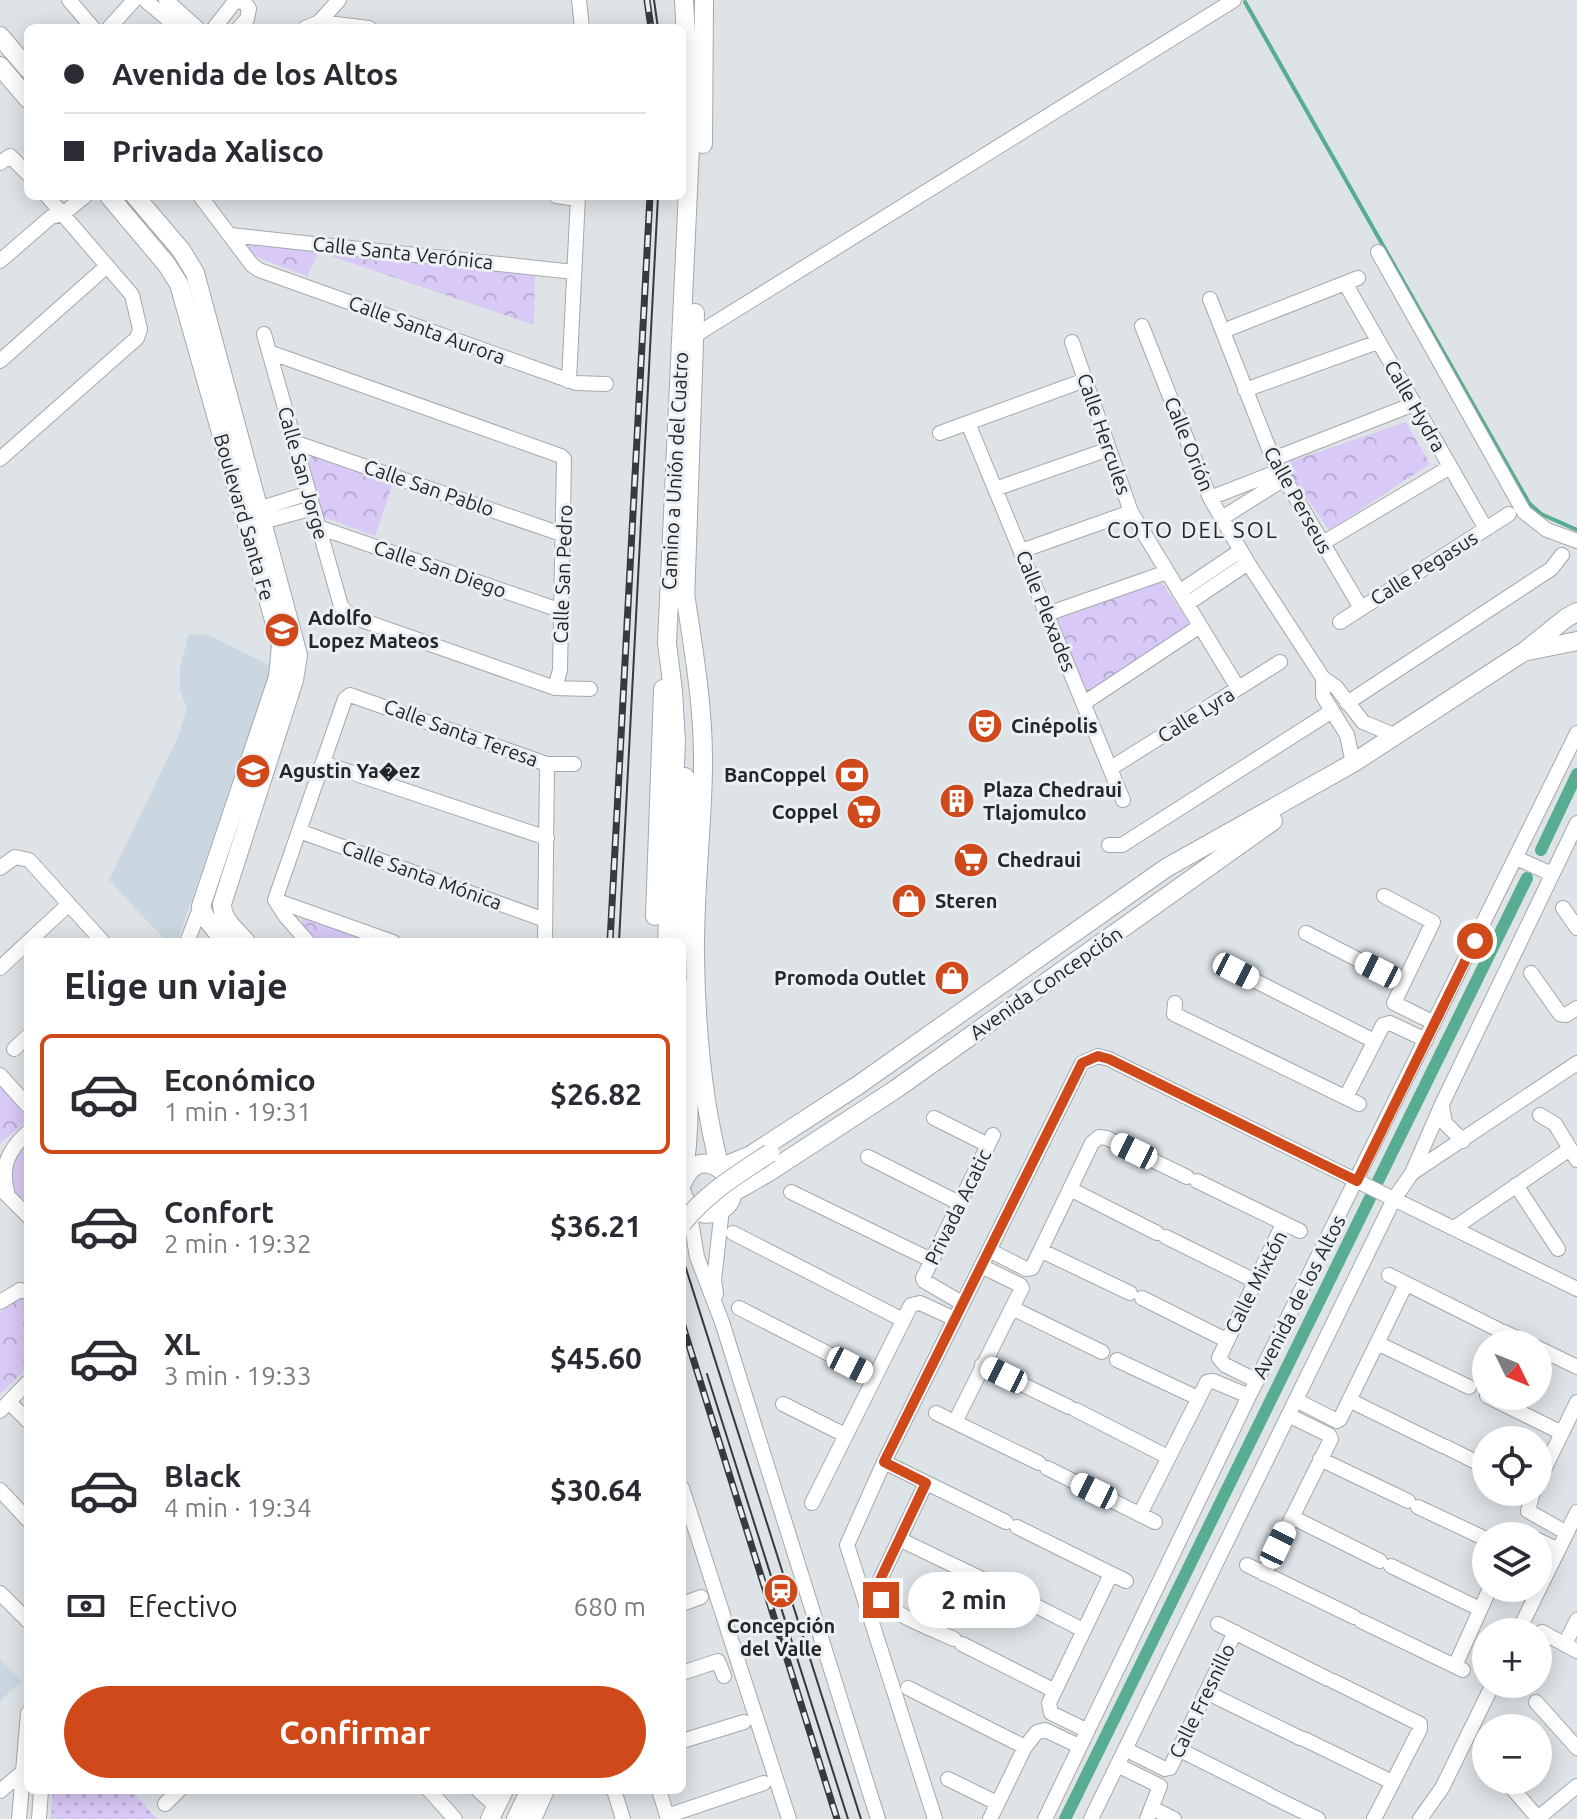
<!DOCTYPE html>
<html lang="es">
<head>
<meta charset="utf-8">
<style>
  :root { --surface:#fff; --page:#f2f2f3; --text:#2b2b33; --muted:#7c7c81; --line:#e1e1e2; --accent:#d0491b }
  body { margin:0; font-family:Ubuntu,sans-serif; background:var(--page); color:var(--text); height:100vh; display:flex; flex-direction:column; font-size:30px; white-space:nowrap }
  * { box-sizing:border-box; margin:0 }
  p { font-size:26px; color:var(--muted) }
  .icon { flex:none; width:44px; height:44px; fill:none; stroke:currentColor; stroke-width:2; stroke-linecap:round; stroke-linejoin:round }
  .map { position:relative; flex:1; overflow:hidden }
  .details { position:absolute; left:24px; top:938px; width:662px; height:856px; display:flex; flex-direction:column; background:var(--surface); border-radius:12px; box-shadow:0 4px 20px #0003 }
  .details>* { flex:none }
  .banner { position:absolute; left:24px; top:24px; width:662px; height:176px; border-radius:12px; box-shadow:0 4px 20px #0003; display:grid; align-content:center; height:176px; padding:0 40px; background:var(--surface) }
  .needle { width:52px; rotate:133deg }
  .fabs { position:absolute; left:1472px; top:1330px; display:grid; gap:16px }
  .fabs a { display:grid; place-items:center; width:80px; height:80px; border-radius:50%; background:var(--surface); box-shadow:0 4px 20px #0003; font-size:40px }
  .end { position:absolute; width:36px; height:36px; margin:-18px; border:10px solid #d0491b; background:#fff; box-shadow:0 0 0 4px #fff }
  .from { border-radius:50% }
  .bubble { position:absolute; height:56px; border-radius:28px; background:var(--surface); box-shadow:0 4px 20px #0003; font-size:26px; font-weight:700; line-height:56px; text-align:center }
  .car { position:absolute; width:24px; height:48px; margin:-24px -12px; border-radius:10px; box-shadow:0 0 6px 2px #0007; background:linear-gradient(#fff 24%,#345 0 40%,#fff 0 76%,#345 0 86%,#fff 0) }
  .banner b { display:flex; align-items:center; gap:28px; height:76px; font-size:30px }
  .banner b+b { border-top:2px solid var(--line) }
  .banner i { width:20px; height:20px; background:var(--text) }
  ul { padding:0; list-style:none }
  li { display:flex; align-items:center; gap:24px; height:120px; margin:0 16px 12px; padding:0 24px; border:4px solid transparent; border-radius:12px }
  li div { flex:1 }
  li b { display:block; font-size:30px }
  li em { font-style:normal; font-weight:700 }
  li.active { border-color:var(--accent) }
  li>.icon { width:72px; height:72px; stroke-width:1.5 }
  h2 { padding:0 40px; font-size:36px; line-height:96px }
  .pay { display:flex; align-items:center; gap:20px; height:88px; padding:0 40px; font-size:30px }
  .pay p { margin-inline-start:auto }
  .button { display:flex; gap:16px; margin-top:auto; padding:16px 40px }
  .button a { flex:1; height:92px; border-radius:48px; background:var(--accent); color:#fff; font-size:32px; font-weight:700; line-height:92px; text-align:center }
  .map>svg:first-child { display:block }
  .built { fill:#cbd7e0 }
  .grass { fill:url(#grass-dots) }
  .park { fill:url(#park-crowns) }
  .garden { fill:#d8c9f6 }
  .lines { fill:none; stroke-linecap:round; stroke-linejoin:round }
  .stream { stroke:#57ac92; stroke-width:4 }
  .canal { stroke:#57ac92; stroke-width:12 }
  .minor-casing { stroke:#a3a9ad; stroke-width:16 }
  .major-casing { stroke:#a3a9ad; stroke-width:20 }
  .minor { stroke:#fff; stroke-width:14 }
  .major { stroke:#fff; stroke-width:18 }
  .tram { stroke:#383a3c; stroke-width:2 }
  .rail-casing { stroke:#383a3c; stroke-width:7 }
  .rail { stroke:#eaf0f4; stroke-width:4; stroke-dasharray:12; stroke-linecap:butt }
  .major-bridge-casing { stroke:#a3a9ad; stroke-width:20; stroke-linecap:butt }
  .major-bridge { stroke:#fff; stroke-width:18 }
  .route { stroke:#d0491b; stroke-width:10 }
  .labels { text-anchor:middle; stroke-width:6; stroke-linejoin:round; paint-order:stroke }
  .street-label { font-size:20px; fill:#242627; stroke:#eaf0f4 }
  .poi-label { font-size:20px; font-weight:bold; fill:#242627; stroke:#eaf0f4; text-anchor:start }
  .neighbourhood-label { font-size:22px; letter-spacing:2px; fill:#242627; stroke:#eaf0f4 }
</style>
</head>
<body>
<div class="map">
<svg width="1577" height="1819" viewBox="0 0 1577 1819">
  <defs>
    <pattern id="grass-dots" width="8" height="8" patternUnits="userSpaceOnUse" patternTransform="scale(2)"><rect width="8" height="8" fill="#d8c9f6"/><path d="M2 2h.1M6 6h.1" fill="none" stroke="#b9acd3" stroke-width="1.8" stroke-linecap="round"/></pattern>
    <pattern id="park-crowns" width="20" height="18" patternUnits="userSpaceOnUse" patternTransform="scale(2)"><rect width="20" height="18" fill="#d8c9f6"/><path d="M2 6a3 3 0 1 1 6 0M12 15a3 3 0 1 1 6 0" fill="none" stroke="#b9acd3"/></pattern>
  </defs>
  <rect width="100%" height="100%" fill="#dde3e7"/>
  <path class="built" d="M189,634L208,635L273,667L177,942H167L109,880L178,737L187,708L180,691V668Z
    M0,1659L21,1681L0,1701Z"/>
  <path class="grass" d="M53,1790H131L157,1819H51Z"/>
  <path class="park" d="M249,240L535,276L534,325L319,252L307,276L256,257L245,246Z
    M1406,422L1430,464L1329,530L1283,464Z
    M314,453L393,483L375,536L323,517L308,461Z
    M1161,582L1190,624L1087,693L1057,619Z
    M302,917L373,942H318L302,924Z
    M0,1078C11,1091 38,1110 20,1127C13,1133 6,1137 0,1144Z
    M23,1296L28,1300V1367L0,1394V1313L17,1297Z"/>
  <path class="garden" d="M28,1141V1202L15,1194L7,1163Z"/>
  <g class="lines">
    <path class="stream" d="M1245,2L1529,503L1541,514L1577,530"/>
    <path class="canal" d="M1541,850L1577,774
      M1378,1181L1527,878
      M1065,1819L1370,1198"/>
    <defs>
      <path id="minor" d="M69,0L93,28
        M145,0L178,28
        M166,0L197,28
        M579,0L582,28
        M319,22L369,28
        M109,28L134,0
        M214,28L236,0L245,3L249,9L247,19L239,28
        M305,28L319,22L339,0
        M0,163L10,156L28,174
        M200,196L252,265L259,270L576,383L606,384
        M556,196L578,199
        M231,235L574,272
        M1378,252L1524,512L1547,530L1577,541
        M0,261L51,217L63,214L85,196
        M1345,283L1486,529
        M1210,299L1273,459L1361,608
        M1142,326L1210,498L1248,563L1323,678L1336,687L1363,722L1396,736
        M1223,331L1358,278
        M264,334L341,606L350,616L555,688L590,689
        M694,336L1234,0
        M1072,342L1131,512L1238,688
        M269,352L561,456L564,459L560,670L555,688
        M0,361L107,266
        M569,381L578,196
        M1245,390L1378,342
        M968,423L1123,800
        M940,433L1085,380
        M294,442L564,535
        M0,459L137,338L140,329L132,295L47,196
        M1273,459L1414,404
        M995,489L1109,449
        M1210,498L1279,471
        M252,511L309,493
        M1222,518L1284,479
        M255,524L313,508
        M318,527L562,611
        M1321,544L1450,467
        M1021,551L1131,512
        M1179,592L1240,551
        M1187,604L1248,563
        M1047,614L1167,572
        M1340,622L1509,514
        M1323,678V696L1347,735L1353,763
        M1084,703L1200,626
        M1347,703L1551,569L1562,555
        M323,763L547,838
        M1111,768L1280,662
        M299,831L545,920
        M1109,845H1122L1332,711
        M1516,858L1552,874
        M0,868L15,857L29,860L103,942
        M1384,896L1433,922L1394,1003L1434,1023
        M275,900L345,699L350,695L547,764H574
        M275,900L393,942
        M275,900L286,917L308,942
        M1563,908L1577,928
        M1306,933L1402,982
        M187,942L201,906
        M545,942L547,764
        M0,968L69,904
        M1236,971L1374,1041
        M1531,973L1560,1014L1566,1015L1577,1008
        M1175,1003L1174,1014L1359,1104
        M14,1049L28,1036
        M0,1075L28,1106
        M1346,1097L1383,1025L1390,1023L1426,1040
        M1442,1106L1445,1123L1463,1141
        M1540,1115L1555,1124L1577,1160
        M934,1118L988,1145
        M868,1157L959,1203
        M1412,1173L1577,1063
        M1197,1181L1300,1231
        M1516,1185L1558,1249
        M1070,1189L1157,1233
        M3,1191L28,1216
        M791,1192L931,1260
        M8,1196C0,1168 7,1151 28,1132
        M689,1209L697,1257L722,1322L878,1819
        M1454,1228L1570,1149
        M733,1233L903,1320
        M1166,1237L1255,1281
        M989,1250L1026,1269L1032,1268L1092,1143L1099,1137L1107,1138L1187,1177
        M1042,1251L1130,1293
        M1389,1275L1499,1330
        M716,1294L714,1280L722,1209
        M1142,1298L1226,1340
        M0,1302L20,1290L28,1292
        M962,1303L924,1281L923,1278L993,1135
        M739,1308L874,1377
        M1012,1308L1102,1352
        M1504,1332L1529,1344
        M1377,1343L1469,1387
        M1538,1348L1577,1367
        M1117,1360L1198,1398
        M982,1365L1069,1407
        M1257,1381L1225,1365L1219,1358L1283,1224
        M1487,1396L1562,1433
        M1296,1400L1337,1421L1340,1419L1406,1284
        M1349,1400L1443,1446
        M9,1402L28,1421
        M783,1404L845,1435
        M1076,1410L1168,1457
        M0,1411L28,1382
        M936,1413L1039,1463
        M955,1422L1022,1288L1020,1285L981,1266
        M1446,1447L1486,1467
        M1320,1459L1408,1501
        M884,1462L1006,1522
        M1047,1468L1155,1522
        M1538,1482L1577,1402
        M926,1483L879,1582C878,1589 878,1596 882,1601C891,1613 938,1632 954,1639
        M682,1488L789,1819
        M0,1490L28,1520
        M1533,1492L1528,1511L1567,1533
        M812,1503L911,1305L920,1303L955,1319
        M1418,1507L1486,1539
        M1140,1514L1207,1382L1213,1381L1249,1396
        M1292,1517L1380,1561
        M1017,1527L1126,1581
        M1514,1536L1520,1532L1529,1536
        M899,1539L982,1579
        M1538,1540L1558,1550
        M1247,1565L1354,1617
        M1391,1566L1480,1609
        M1264,1574L1331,1439L1329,1435L1288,1415
        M993,1584L1083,1630
        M0,1593L28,1621
        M682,1604L701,1597
        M1361,1621L1463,1670
        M1218,1624L1328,1679
        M1518,1632L1577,1512
        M1542,1632L1577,1651
        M962,1644L1053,1690
        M1565,1644L1577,1620
        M1455,1666L1490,1588
        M682,1673L718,1661L724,1676
        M1333,1681L1420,1724V1729L1374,1819
        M908,1688L1025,1747
        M1206,1692L1300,1738
        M1536,1702L1577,1748
        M1086,1730L1051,1713L1049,1703L1111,1574
        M1304,1739L1392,1782
        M682,1741L744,1722
        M1125,1749L1165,1769L1170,1768L1235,1632
        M1178,1749L1268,1794
        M1485,1757L1486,1758
        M1117,1765L1160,1786L1147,1819
        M948,1779L997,1803
        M1505,1780L1538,1818
        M429,1790L455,1819
        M478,1790L497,1807
        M614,1790L623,1819
        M659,1790L668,1819
        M0,1791L24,1771
        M1271,1796L1318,1819
        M165,1804L179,1790
        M1152,1808L1174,1819
        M667,1816L764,1783
        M19,1819L28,1713
        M39,1819L41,1790
        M935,1819L847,1545L884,1462L1082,1063L1098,1056L1109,1059L1577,1289
        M990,1819L1025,1747L1037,1732L1045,1730L1079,1746
        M1045,1819L1249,1396L1577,733
        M1091,1819L1394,1199L1412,1173L1442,1104L1577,823
        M1420,1819L1442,1788L1493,1684
        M1537,1819L1577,1786"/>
      <path id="major" d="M0,36L28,69
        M0,66L28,99
        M703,144L704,0
        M109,196L167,265L179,284L281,645L278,677L201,906L205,917L225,942
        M135,196L181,250L195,273L298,655L294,680L222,904C222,920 236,930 246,942
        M685,594C694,652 704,710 703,769C702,832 694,894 695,957C696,1027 702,1100 720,1168L751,1155L857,1086L1166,868L1353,763L1525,651L1566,618L1577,612
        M685,603L695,313
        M1528,651L1577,641
        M655,916L663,689
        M667,942L676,742L673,691L667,643L691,126L684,0
        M681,942L685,777
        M682,988C687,1054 694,1118 682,1183
        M682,1193C686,1207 700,1218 716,1212C760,1195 703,1133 683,1182
        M732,1193L769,1172L896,1089L1273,821
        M490,1819L504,1790
        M516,1819L530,1790
        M532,1819L545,1790"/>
    </defs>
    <use href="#minor" class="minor-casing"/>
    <use href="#major" class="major-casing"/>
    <use href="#minor" class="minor"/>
    <use href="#major" class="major"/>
    <path class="tram" d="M654,0L658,28
      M619,942L658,196
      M682,1256L861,1819
      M707,1374L848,1819"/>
    <defs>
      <path id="rail" d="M647,0L651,28
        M610,942L650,196
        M682,1323L837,1819"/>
    </defs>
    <use href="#rail" class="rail-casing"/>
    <use href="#rail" class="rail"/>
    <defs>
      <path id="major-bridge" d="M682,1224C706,1193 738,1174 770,1153"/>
    </defs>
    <use href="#major-bridge" class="major-bridge-casing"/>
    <use href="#major-bridge" class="major-bridge"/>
  </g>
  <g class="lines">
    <path class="route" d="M881,1600L879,1582L926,1483L884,1462L1082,1063L1098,1056L1109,1059L1357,1181L1475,941"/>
  </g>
  <defs>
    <symbol id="school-disc" viewBox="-11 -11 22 22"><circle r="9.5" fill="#d0491b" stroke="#eaf0f4"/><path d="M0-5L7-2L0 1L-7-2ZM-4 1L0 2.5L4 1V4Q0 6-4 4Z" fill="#fff"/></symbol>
    <symbol id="theatre-disc" viewBox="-11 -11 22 22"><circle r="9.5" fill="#d0491b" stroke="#eaf0f4"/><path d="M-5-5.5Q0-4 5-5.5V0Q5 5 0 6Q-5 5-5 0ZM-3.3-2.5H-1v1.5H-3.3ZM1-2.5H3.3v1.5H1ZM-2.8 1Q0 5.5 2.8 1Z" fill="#fff"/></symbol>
    <symbol id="bank-disc" viewBox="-11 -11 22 22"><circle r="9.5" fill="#d0491b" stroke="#eaf0f4"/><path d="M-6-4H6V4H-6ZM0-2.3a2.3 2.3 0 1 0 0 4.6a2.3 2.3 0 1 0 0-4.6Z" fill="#fff"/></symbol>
    <symbol id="building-disc" viewBox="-11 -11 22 22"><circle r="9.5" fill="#d0491b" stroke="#eaf0f4"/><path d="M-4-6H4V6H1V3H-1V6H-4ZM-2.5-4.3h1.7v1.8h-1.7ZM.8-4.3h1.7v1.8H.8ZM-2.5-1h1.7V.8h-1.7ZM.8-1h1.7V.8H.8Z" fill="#fff"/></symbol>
    <symbol id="supermarket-disc" viewBox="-11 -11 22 22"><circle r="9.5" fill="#d0491b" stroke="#eaf0f4"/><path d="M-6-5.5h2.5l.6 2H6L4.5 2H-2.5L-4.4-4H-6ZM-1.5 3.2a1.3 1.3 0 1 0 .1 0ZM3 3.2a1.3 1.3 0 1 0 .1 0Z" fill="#fff"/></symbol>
    <symbol id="shop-disc" viewBox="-11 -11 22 22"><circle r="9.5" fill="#d0491b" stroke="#eaf0f4"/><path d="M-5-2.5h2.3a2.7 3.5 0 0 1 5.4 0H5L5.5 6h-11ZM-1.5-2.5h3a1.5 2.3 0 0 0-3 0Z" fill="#fff"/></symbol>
    <symbol id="station-disc" viewBox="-11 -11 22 22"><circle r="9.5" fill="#d0491b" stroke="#eaf0f4"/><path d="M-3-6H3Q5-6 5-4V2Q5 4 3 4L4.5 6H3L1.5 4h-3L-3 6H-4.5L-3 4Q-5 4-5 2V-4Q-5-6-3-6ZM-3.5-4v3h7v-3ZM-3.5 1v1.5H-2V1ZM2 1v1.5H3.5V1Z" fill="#fff"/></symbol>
  </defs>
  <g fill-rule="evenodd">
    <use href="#school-disc" x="262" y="610" width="40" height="40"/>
    <use href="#theatre-disc" x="965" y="706" width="40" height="40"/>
    <use href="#school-disc" x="233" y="751" width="40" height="40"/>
    <use href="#bank-disc" x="832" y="755" width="40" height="40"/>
    <use href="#building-disc" x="937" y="781" width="40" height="40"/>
    <use href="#supermarket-disc" x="844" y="792" width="40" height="40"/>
    <use href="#supermarket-disc" x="951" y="840" width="40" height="40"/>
    <use href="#shop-disc" x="889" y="881" width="40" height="40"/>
    <use href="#shop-disc" x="932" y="958" width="40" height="40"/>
    <use href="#station-disc" x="761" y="1571" width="40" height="40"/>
  </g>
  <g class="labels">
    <g class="street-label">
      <text transform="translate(403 253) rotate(6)" y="7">Calle Santa Verónica</text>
      <text transform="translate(427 330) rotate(20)" y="7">Calle Santa Aurora</text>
      <text transform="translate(1415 406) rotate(60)" y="7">Calle Hydra</text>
      <text transform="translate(1104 434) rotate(71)" y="7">Calle Hercules</text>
      <text transform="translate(1189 444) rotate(68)" y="7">Calle Orión</text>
      <text transform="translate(675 471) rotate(-87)" y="7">Camino a Unión del Cuatro</text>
      <text transform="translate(303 473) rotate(74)" y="7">Calle San Jorge</text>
      <text transform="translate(429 488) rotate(19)" y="7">Calle San Pablo</text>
      <text transform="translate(1298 500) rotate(61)" y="7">Calle Perseus</text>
      <text transform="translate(244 517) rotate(74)" y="7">Boulevard Santa Fe</text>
      <text transform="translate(1424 568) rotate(-32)" y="7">Calle Pegasus</text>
      <text transform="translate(440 569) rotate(19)" y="7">Calle San Diego</text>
      <text transform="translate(563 574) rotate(-88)" y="7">Calle San Pedro</text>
      <text transform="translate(1046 611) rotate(68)" y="7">Calle Plexades</text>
      <text transform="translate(1196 715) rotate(-32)" y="7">Calle Lyra</text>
      <text transform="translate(461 733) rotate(20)" y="7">Calle Santa Teresa</text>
      <text transform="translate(422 875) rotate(20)" y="7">Calle Santa Mónica</text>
      <text transform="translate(1046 983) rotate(-35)" y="7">Avenida Concepción</text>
      <text transform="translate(958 1207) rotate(-64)" y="7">Privada Acatic</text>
      <text transform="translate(1256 1282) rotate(-63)" y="7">Calle Mixtón</text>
      <text transform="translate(1299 1297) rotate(-63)" y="7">Avenida de los Altos</text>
      <text transform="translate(1202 1701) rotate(-64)" y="7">Calle Fresnillo</text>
    </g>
    <g class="poi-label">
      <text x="308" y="625">Adolfo<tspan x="308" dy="23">Lopez Mateos</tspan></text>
      <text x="1011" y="733">Cinépolis</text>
      <text x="279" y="778">Agustin Ya�ez</text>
      <text x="826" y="782" text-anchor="end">BanCoppel</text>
      <text x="983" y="797">Plaza Chedraui<tspan x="983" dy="23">Tlajomulco</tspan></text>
      <text x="838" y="819" text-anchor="end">Coppel</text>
      <text x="997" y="867">Chedraui</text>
      <text x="935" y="908">Steren</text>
      <text x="926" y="985" text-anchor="end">Promoda Outlet</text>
      <text x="781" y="1633" text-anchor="middle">Concepción<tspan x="781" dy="23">del Valle</tspan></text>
    </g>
    <g class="neighbourhood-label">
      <text x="1193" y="538">COTO DEL SOL</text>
    </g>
  </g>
</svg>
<div class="fabs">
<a><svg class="needle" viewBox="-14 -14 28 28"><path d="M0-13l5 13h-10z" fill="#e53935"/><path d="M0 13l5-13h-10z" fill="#7c7c81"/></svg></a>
<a><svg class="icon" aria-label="locate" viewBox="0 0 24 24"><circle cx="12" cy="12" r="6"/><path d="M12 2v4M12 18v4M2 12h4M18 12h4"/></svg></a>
<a><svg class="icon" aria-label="layers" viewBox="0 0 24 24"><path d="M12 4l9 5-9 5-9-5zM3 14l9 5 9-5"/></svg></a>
<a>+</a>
<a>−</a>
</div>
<i class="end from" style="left:1475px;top:941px"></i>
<i class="end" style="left:881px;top:1600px"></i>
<div class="bubble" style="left:908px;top:1572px;width:132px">2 min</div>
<i class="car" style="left:1378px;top:970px;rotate:297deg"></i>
<i class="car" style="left:1236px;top:971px;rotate:117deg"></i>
<i class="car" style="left:1134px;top:1151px;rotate:296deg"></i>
<i class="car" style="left:850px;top:1365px;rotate:117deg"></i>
<i class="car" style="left:1004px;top:1375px;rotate:296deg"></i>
<i class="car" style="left:1094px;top:1491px;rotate:296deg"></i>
<i class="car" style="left:1278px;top:1545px;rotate:26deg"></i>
<div class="banner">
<b><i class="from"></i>Avenida de los Altos</b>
<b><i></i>Privada Xalisco</b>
</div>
<section class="details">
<h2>Elige un viaje</h2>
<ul>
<li class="active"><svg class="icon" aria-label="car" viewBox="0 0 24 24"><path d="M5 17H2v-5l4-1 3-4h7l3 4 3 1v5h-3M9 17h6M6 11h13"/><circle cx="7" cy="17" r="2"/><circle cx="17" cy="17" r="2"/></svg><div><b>Económico</b><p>1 min · 19:31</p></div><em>$26.82</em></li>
<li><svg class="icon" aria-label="car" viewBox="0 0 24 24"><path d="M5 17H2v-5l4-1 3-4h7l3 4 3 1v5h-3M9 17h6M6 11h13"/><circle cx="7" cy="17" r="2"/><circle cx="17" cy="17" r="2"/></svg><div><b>Confort</b><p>2 min · 19:32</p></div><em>$36.21</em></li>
<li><svg class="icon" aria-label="car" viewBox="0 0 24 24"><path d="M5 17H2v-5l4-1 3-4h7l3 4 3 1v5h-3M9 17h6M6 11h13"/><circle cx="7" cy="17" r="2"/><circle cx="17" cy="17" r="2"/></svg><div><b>XL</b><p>3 min · 19:33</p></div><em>$45.60</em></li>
<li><svg class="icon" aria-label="car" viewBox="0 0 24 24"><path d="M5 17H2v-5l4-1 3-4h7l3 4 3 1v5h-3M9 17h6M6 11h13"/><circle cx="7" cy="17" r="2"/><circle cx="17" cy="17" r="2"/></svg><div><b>Black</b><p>4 min · 19:34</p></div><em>$30.64</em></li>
</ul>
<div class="pay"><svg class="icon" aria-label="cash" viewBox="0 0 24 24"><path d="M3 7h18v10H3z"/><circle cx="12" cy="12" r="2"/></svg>Efectivo<p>680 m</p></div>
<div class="button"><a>Confirmar</a></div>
</section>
</div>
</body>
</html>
